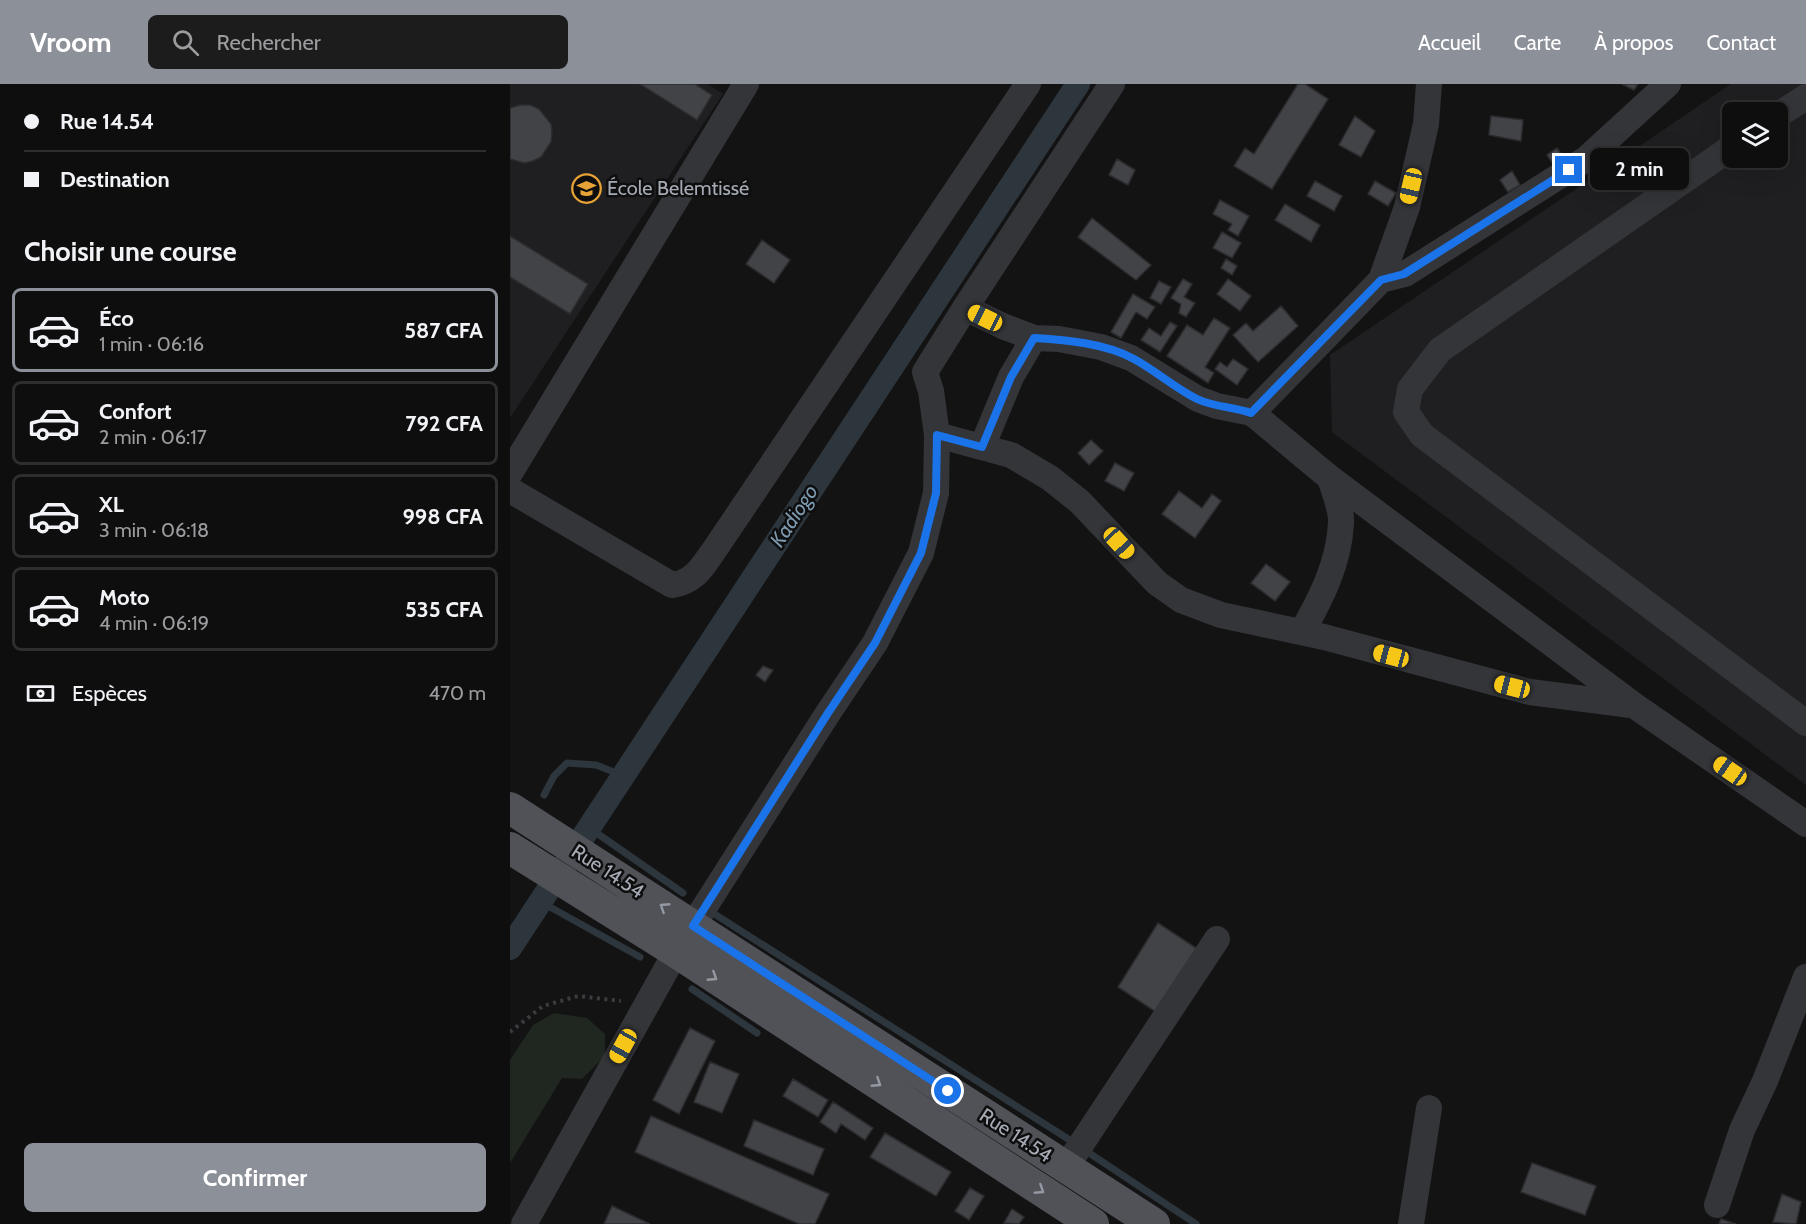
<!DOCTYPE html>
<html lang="fr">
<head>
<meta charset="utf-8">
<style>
  :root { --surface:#0e0e0f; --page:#1c1c1d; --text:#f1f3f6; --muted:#9b9c9e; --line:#2e2e2f; --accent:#8c9099 }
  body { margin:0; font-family:Cabin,sans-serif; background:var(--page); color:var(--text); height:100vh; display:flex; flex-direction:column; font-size:22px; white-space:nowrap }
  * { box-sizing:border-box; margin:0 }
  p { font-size:20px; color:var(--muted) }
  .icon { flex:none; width:33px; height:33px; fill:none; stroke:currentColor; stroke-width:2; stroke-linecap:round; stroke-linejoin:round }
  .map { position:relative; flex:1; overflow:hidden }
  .sheet { display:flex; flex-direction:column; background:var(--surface); width:510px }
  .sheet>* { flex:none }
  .hud { display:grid; align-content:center; height:132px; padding:0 24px; background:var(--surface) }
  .tools { position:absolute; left:1212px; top:18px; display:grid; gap:12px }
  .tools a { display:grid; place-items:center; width:66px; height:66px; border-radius:9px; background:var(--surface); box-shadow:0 6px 24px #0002,0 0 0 2px var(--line); font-size:30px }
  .end { position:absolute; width:27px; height:27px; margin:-14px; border:8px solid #1a73e8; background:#fff; box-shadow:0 0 0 3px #fff }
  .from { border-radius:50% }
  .bubble { position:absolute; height:42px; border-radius:9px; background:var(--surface); box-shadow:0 6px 24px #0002,0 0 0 2px var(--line); font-size:20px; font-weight:700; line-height:42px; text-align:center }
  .car { position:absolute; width:18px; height:36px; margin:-18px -9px; border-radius:8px; box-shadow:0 0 4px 2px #0007; background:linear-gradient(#f5c518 24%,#345 0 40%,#f5c518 0 76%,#345 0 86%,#f5c518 0) }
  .hud b { display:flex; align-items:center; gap:21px; height:57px; font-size:22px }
  .hud b+b { border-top:2px solid var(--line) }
  .hud i { width:15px; height:15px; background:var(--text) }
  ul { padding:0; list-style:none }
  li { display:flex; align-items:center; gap:18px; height:84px; margin:0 12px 9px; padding:0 12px; border:3px solid var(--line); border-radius:9px }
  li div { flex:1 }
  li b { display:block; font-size:22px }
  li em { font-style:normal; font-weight:700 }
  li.current { border-color:var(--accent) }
  li>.icon { width:54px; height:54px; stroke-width:1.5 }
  h2 { padding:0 24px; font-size:27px; line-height:72px }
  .pay { display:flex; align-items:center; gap:15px; height:66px; padding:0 24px; font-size:22px }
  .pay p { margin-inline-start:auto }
  .action { display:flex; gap:12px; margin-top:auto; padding:12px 24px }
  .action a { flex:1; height:69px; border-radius:9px; background:var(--accent); color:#fff; font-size:24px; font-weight:700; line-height:69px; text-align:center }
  header { display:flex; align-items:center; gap:36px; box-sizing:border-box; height:84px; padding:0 30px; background:var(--accent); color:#fff }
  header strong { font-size:28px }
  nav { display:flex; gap:33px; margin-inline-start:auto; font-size:21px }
  .search { width:420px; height:54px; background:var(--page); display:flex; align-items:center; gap:15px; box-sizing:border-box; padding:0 21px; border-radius:9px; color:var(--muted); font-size:22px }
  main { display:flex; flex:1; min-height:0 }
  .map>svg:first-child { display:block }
  .built { fill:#1f1f21; fill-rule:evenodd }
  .green { fill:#1f2720 }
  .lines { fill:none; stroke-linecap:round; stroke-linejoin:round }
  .stream { stroke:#2d363c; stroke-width:7 }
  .canal { stroke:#2d363c; stroke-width:24 }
  .building { fill:#424347; stroke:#2d2d30; stroke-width:1.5 }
  .path { stroke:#3a3c40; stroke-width:4; stroke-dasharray:3 4.5; stroke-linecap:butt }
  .minor { stroke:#343539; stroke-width:26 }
  .major { stroke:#505258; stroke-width:32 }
  .oneway { stroke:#9498a2 }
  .route { stroke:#1a73e8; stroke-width:8 }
  .labels { text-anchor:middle; stroke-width:5; stroke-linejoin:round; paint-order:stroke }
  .poi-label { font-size:20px; fill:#a5aab4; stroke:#0e0e0f; text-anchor:start }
  .street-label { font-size:20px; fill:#a5aab4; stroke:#0e0e0f }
  .water-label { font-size:21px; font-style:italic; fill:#7d99ae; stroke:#0e0e0f }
</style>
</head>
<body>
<header>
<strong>Vroom</strong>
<div class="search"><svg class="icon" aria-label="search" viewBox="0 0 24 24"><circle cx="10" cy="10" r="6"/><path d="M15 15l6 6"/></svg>Rechercher</div>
<nav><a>Accueil</a><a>Carte</a><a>À propos</a><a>Contact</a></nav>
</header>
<main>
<section class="sheet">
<div class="hud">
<b><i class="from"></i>Rue 14.54</b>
<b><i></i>Destination</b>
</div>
<h2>Choisir une course</h2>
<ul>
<li class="current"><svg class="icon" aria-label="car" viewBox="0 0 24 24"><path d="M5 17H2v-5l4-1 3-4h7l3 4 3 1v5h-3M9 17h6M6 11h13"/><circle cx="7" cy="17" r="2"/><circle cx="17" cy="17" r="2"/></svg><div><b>Éco</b><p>1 min · 06:16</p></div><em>587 CFA</em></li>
<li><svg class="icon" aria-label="car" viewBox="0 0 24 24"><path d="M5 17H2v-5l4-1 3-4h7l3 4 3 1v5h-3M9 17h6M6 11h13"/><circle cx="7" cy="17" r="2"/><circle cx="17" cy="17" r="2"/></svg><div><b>Confort</b><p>2 min · 06:17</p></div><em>792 CFA</em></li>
<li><svg class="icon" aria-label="car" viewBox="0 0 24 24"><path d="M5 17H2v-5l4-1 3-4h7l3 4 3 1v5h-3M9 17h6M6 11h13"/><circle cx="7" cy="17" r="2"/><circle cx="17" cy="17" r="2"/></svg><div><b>XL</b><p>3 min · 06:18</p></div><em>998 CFA</em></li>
<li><svg class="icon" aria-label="car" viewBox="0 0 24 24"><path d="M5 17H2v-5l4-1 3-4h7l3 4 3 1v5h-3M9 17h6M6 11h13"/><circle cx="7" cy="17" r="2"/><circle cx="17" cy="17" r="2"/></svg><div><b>Moto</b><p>4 min · 06:19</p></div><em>535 CFA</em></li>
</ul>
<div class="pay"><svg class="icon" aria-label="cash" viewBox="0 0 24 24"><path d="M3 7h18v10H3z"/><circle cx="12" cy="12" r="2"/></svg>Espèces<p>470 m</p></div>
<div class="action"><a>Confirmer</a></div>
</section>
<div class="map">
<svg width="1296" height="1140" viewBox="0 0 1296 1140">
  <rect width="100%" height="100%" fill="#131314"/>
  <path class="built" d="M0,0H198L213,10L0,334Z
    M1221,0H1296V701L822,348L820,271ZM1222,28H1268V74H1222Z"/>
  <path class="green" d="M44,929L77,934L95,950V972L72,995L52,994L0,1079V976L23,941Z"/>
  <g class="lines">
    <path class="stream" d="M34,711L44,692L57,679L86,681L114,692
      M83,738L88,750L173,809
      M26,824L40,823L130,873
      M206,831L555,1053L686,1140
      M182,905L247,949"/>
    <path class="canal" d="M0,864L568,0"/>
  </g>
  <path class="building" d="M130,0H185L202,11L187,36Z
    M788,0H795L818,15L762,105L724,82L735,64L744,70Z
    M1112,0H1128L1124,6Z
    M10,21H20L29,25L41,40L42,49L41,58L31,73L23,77L14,79L0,75V24Z
    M845,32L865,47L851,73L829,61Z
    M981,32L1013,36L1011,57L979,51Z
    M1047,64L1053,73L1043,80L1037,71Z
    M607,75L625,86L618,101L599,91Z
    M1002,87L1010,101L998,108L990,96Z
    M805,97L832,112L824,127L797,112Z
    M865,97L886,109L878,122L858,110Z
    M710,116L739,132L728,152L718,146L722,140L703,130Z
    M775,120L810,141L801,158L765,136Z
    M582,134L641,181L626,196L568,153Z
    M712,148L731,159L722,174L703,164Z
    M0,152L78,200L60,230L0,193Z
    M252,156L280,176L264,199L236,180Z
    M716,175L727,182L722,191L711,184Z
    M673,195L682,200L674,213L685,219L676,233L669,229L671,220L661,214Z
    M718,195L741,212L730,227L707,210Z
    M649,197L661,203L651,220L640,214Z
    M623,210L645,223L637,235L626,228L611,254L601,248Z
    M771,222L788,242L748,278L723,251L736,239L743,247Z
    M704,234L720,244L695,283L704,289L698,299L657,272L677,241L693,251Z
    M660,238L667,242L650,268L631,256L639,244L651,252Z
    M723,275L738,285L727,301L705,285L710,278L717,283Z
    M581,356L593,367L579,381L568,369Z
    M605,379L624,389L614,407L595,397Z
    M669,407L692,424L702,410L711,417L685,454L652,430Z
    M756,480L780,498L765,517L741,499Z
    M253,582L263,586L255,598L246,591Z
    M648,839L689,866L649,930L608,903Z
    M180,944L205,957L169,1030L143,1016Z
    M200,978L229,990L212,1029L184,1018Z
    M283,995L318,1016L308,1033L273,1012Z
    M323,1018L363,1044L355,1056L331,1040L326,1049L310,1038Z
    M141,1032L319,1110L305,1140H289L125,1068Z
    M244,1036L314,1065L303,1091L234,1062Z
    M375,1049L441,1088L426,1112L360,1073Z
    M1022,1079L1086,1102L1075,1131L1011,1108Z
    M460,1104L474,1112L459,1136L445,1127Z
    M1272,1110L1291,1118L1286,1140L1263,1138Z
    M102,1122L140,1140H94Z
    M502,1125L514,1133L509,1140L494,1139Z
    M1211,1135L1226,1140H1209Z"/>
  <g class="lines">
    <path class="path" d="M0,948L33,922L68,912L111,917"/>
    <path class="minor" d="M1268,31L1296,13
      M1222,63L930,266L900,305L896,328L912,351L1296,639
      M871,196L895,190L1076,75L1158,0
      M455,224L495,243L524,254L549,255L591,263L621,274L688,315L707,322L742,329L820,394L1125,622L1296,740
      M742,329L871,196L897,123L916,40L919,0
      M427,351L501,371L540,394L570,418L647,499L671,516L711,531L814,553L1020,608L1121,621
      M472,363L501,293L524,254
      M0,389L236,0
      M0,406L162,501C186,498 194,480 207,462L518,0
      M792,548C811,514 829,480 831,439C832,426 824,408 820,394
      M556,1083L707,855
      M1207,1121L1232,1046L1255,997L1296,893
      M14,1140L166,868L318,629L365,559L411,469L426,409L427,351L421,307L415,288L455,224L602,0
      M901,1140L919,1024"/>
    <path class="major" d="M0,724L644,1140
      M0,764L166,868L583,1140"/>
  </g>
  <defs><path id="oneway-chevron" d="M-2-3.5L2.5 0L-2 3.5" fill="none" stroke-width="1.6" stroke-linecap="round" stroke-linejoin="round" transform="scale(1.5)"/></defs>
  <g class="oneway">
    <use href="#oneway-chevron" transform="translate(154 823) rotate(-147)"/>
    <use href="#oneway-chevron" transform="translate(203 893) rotate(33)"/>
    <use href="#oneway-chevron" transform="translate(367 999) rotate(33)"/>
    <use href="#oneway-chevron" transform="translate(530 1106) rotate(33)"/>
  </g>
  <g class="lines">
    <path class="route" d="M438,1007L183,842L318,629L365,559L411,469L426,409L427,351L472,363L501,293L524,254C556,256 595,259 624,275C646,287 665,304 687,315C704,323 724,323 741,329L871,196L894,190L1059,86"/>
  </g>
  <defs>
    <symbol id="school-ring" viewBox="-11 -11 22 22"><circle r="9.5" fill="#0e0e0f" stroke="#e8a336" stroke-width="1.5"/><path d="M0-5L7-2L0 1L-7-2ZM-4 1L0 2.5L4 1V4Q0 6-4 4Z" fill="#e8a336"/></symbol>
  </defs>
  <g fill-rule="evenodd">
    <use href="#school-ring" x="60" y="88" width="33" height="33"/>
  </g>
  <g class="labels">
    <g class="poi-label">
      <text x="97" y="111">École Belemtissé</text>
    </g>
    <g class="street-label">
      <text transform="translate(98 787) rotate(33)" y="7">Rue 14.54</text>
      <text transform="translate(506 1051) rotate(33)" y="7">Rue 14.54</text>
    </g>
    <g class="water-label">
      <text transform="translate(284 432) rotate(-57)" y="7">Kadiogo</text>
    </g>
  </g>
</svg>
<div class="tools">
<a><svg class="icon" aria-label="layers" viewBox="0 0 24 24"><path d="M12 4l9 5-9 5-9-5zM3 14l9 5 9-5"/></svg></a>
</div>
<i class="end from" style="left:438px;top:1007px"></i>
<i class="end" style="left:1059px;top:86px"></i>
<div class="bubble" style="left:1080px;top:64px;width:99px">2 min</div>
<i class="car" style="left:901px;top:102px;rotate:193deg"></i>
<i class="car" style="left:475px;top:234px;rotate:296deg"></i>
<i class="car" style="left:609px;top:459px;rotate:137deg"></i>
<i class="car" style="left:881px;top:572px;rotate:285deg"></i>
<i class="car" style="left:1002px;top:603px;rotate:284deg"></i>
<i class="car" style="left:1220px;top:687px;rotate:305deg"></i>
<i class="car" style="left:113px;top:962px;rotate:209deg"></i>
</div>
</main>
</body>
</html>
